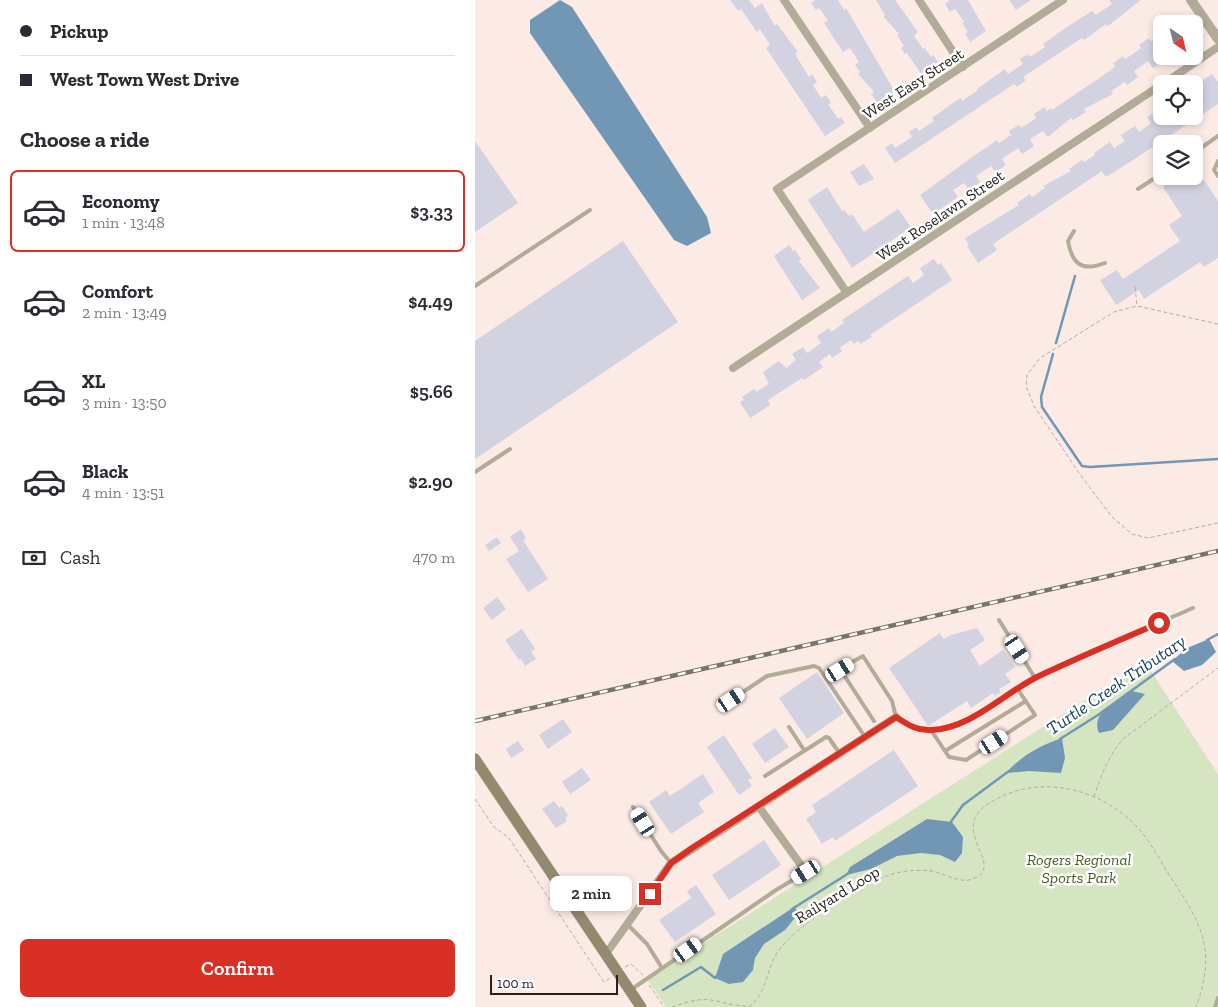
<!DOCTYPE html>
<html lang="en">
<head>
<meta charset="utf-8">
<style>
  :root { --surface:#fff; --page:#f2f2f3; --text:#2b2b33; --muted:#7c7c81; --line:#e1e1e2; --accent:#d93025 }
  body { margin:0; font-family:"Zilla Slab",serif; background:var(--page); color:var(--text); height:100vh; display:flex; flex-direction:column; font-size:19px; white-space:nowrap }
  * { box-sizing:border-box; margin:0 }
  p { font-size:16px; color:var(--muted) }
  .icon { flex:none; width:28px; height:28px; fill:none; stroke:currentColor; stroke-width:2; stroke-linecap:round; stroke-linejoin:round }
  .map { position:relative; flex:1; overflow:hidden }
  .drawer { display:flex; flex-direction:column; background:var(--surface); width:475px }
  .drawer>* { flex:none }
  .banner { display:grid; align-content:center; height:110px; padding:0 20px; background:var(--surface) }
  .needle { width:32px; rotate:145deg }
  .controls { position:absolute; left:678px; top:15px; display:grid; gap:10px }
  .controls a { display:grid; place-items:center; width:50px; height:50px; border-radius:8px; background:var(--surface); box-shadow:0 2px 8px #0003; font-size:25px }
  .scale { position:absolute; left:15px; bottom:12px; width:128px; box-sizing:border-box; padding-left:5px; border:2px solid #26201e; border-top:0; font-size:14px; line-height:18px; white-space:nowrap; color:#26201e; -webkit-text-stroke:4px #fff; paint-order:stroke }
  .end { position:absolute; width:22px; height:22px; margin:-11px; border:6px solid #d93025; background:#fff; box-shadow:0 0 0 2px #fff }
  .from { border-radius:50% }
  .bubble { position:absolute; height:35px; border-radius:8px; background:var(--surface); box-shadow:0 2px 8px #0003; font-size:16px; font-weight:600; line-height:35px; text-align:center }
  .car { position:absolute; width:15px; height:30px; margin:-15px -8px; border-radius:6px; box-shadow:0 0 4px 1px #0007; background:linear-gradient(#fff 24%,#345 0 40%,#fff 0 76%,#345 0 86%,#fff 0) }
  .banner b { display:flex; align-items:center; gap:18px; height:48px; font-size:19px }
  .banner b+b { border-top:1px solid var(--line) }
  .banner i { width:12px; height:12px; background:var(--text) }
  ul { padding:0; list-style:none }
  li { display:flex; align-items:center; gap:15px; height:82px; margin:0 10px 8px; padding:0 10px; border:2px solid transparent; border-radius:8px }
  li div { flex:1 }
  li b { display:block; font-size:19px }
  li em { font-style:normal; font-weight:600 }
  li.current { border-color:var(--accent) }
  li>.icon { width:45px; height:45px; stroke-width:1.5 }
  h2 { padding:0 20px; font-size:22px; line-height:60px }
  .pay { display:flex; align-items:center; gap:12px; height:55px; padding:0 20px; font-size:19px }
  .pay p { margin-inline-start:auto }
  .button { display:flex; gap:10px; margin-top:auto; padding:10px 20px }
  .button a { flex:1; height:58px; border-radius:8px; background:var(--accent); color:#fff; font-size:20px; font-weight:600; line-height:58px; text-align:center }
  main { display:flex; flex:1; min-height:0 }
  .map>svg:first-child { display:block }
  .green { fill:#d5e5c1 }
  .water { fill:#7197b4 }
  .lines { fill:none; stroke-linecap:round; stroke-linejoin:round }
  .stream { stroke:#7197b4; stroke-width:2.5 }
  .building { fill:#d2d2e1 }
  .path { stroke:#b7aaa5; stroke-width:1; stroke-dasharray:4 2.5; stroke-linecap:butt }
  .service { stroke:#b2ab98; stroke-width:4 }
  .minor { stroke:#b2ab98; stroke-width:8 }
  .tertiary { stroke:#b2ab98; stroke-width:10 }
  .secondary { stroke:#948a6e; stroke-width:11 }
  .rail-casing { stroke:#7b716d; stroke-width:4.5 }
  .rail { stroke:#fff; stroke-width:2.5; stroke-dasharray:8; stroke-linecap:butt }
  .route { stroke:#d93025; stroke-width:6 }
  .labels { text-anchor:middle; stroke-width:5; stroke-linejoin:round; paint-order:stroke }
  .street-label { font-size:16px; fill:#26201e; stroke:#fff }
  .park-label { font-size:16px; font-style:italic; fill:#475e21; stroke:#fff }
  .water-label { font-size:18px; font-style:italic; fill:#0e3c5b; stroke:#fff }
</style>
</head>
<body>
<main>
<section class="drawer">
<div class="banner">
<b><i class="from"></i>Pickup</b>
<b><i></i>West Town West Drive</b>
</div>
<h2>Choose a ride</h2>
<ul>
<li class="current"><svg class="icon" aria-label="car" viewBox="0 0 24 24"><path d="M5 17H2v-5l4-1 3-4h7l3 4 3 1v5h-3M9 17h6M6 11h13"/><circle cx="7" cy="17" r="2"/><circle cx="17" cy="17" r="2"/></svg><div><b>Economy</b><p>1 min · 13:48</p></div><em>$3.33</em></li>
<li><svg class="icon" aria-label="car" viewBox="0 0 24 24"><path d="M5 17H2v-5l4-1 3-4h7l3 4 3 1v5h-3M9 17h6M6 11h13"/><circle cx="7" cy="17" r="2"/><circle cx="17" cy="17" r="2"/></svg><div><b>Comfort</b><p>2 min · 13:49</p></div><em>$4.49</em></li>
<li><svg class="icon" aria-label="car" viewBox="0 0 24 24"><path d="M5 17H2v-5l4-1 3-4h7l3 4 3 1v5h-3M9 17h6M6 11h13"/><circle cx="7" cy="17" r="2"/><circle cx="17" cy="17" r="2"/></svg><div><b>XL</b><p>3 min · 13:50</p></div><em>$5.66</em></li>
<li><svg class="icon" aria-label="car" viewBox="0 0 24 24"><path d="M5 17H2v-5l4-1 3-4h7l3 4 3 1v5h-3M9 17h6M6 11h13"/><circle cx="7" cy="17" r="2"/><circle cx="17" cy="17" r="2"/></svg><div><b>Black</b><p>4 min · 13:51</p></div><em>$2.90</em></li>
</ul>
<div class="pay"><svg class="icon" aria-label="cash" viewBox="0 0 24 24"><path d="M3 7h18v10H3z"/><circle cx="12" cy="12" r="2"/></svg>Cash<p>470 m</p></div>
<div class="button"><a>Confirm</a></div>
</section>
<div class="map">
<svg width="743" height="1007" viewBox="0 0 743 1007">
  <rect width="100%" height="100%" fill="#fbebe4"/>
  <path class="green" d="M670,662L743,774V1007H191L172,979Z"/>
  <path class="water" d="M85,0L97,7L232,217L236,233L212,246L199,240L55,33V20Z
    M734,639L741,652L727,665L709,671L697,661L712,648Z
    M657,691L670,694L638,730L624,733C615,712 642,702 657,691Z
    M587,738L590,758L586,773L554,771L531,773C546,756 566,745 587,738Z
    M452,819L477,822L488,837L487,853L480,862L465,855L446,853L422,856L396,869L371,875L375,867Z
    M319,907L324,913L310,930L289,944L280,958L278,970L268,982L254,984L240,978L248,954Z"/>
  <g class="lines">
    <path class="stream" d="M581,343L600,276
      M578,354L566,397L567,407L607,466L615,467L743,459
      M732,640L743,634
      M585,739L623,715L700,659
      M475,823L488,805L534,771
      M317,909L374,873
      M188,990L226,967L240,978L242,976"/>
  </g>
  <path class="building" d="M255,0H274L280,8L287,3L300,26L302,24L323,52L320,54L334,77L337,74L342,82L338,85L346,98L351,95L356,103L353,104L363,119L366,117L370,123L350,136L291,48L295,45L285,29L282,32L266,9L263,11Z
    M340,0H363L369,10L371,8L420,92L402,103L396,94L399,92L383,74L385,72L380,65L384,62L375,48L368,52L349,23L353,20L344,8L341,10L336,3Z
    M401,0H420L443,32L439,36L448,49L450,48L456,57L458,55L464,63L446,74L432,53L430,54L426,48L429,46L422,35L424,34L408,16L410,15Z
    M475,0H493L511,31L495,42L490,34L493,32L487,23L489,22L480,9L475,12L470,4Z
    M534,0H556L541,10Z
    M634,0H666L633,26L631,24L609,40L607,38L548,77L551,80L542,87L539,84L420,163L410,148L417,143L420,148L437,137L434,132L442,127L444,131L459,121L457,118L485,98L487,101L503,90L502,89L530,69L533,74L548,64L545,59L553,54L555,57L570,47L568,44L589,29L617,11L621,15L637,4Z
    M674,38L676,41L681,38L686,47V56L690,60L678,68L673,61L659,71L663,77L652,85L650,82L636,91L638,94L609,109L611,112L598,120L596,118L573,137L568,131L555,139L559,146L547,154L543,148L527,159L531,165L520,172L516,166L501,176L505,182L494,190L489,183L478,190L483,197L458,214L445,195L496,158L522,140L524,143L536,135L534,131L544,125L546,128L557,121L561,118L559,114L569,107L572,111L576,108L577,110L636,70L640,66L638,63L648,56L650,59L658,54L666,48L664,45Z
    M737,74L743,82V104L658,160L631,177L627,171L575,206L518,244L522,250L503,263L492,246L494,245L490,238L544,205L542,203L555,194L557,197L570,188L568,186L596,171L594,169L607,160L609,162L620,155L619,153L635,142L639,148L650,141L646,135L660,126L664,132L676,123L672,117L686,108V116H719V95L725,92L720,85Z
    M0,141L43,203L0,232Z
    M389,164L399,179L384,186L375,172Z
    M719,165L743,201V258L729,267L725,262L669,299L664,290L641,305L625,280L642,270L648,279L705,241L694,225L707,216L688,187L705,176H719Z
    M352,187L367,211L369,210L374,216L377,214L389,232L423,209L436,227L377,268L333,200Z
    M148,241L203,322L0,459V341Z
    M314,245L318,251L320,250L326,259L324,261L345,288L327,300L299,256Z
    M459,259L463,265L466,263L477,280L395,335L397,337L385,344L383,341L379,344L376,340L365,348L367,351L357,358L355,354L344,362L348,367L329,380L327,378L293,400L295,405L275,418L265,402L269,400L267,397L279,389L281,392L294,384L288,372L304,361L311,368L321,360L317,354L328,347L332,353L346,343L342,336L354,328L356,332L369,323L367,320L433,276L438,283L449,275L445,268Z
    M46,529L51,538L48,540L73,579L53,592L31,559L44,551L35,537Z
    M22,537L26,543L14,551L10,545Z
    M22,597L31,609L17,620L8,608Z
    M502,628L510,640L495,650L505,666L528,650L540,667L530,674L536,682L524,689L526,692L520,696L518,693L496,708L492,701L453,726L414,668L465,633L469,639L476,635Z
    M47,629L60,649L56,652L61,659L50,666L46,659L44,660L30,640Z
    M342,672L369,713L332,739L304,698Z
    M88,719L97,732L73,749L64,735Z
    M300,728L314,747L290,763L277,744Z
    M249,735L277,778L273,780L277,786L264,795L232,747Z
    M43,741L49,750L36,758L31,749Z
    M419,750L443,786L360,841L358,837L347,844L331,819L341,812L337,805Z
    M107,768L116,780L95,794L87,782Z
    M228,774L239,792L223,803L229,812L196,834L174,802L191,790L195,796Z
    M79,801L84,808L87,806L93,815L90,818L92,821L81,828L67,809Z
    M289,840L306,865L254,900L237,875Z
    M221,885L241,914L200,942L184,920L216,898L212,891Z"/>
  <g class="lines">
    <path class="path" d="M660,287L662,306
      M743,324L662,306L639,312L565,358L552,375L551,386L559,406L604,473L637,517L657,534L673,538L743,523
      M619,797C626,775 633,757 648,739L743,668
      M0,799L18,826L34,838L129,982L135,978
      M150,967L156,964L168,975
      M174,985L189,1007
      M197,1007C209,1003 223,998 236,1000C249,1002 261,1007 275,1006C292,993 291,970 302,953C320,925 378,891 409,877C423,871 441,869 457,871C471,874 487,885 500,878C530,864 473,830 513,804C560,773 623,786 661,826C674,839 683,857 693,873C725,922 743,947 721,1007"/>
    <path class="service" d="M719,153L743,136
      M743,161L739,170L743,176
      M663,189L686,174
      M599,231L593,241C597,264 607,272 630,263
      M0,286L115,210
      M0,472L35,449
      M524,620L560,678
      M256,700L292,676L339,666L344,668L390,737
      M399,721L365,669L388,656L417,701L421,717C432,724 442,731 456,730C492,729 529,694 561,678C611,652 665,631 718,608
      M314,727L329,750
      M456,730L474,757L491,760L560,715L542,688
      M470,751L551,701
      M290,776L351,737L354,738L365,754
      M158,807L186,851L196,863
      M153,925L172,944L187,968
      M157,989L301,890L331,872
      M740,1007L743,998"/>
    <path class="minor" d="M309,0L395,128
      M444,0L488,67
      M688,84L743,47
      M372,293L302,189L588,0
      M258,368L686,85
      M284,807L331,872
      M130,955L196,863L421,717"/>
    <path class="tertiary" d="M716,0L743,39"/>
    <path class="secondary" d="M0,759L166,1007"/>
    <defs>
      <path id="rail" d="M0,721L743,551"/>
    </defs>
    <use href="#rail" class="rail-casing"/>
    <use href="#rail" class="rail"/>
  </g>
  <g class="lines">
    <path class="route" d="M175,894L196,863L217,848L421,717C432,724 442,731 456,730C495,729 528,694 562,677C602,658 643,641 684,623"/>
  </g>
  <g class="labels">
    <g class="street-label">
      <text transform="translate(438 83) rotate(-33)" y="6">West Easy Street</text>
      <text transform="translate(465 215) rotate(-34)" y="6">West Roselawn Street</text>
      <text transform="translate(362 894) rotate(-31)" y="6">Railyard Loop</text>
    </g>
    <g class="park-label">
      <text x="604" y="865">Rogers Regional<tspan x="604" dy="18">Sports Park</tspan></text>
    </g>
    <g class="water-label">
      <text transform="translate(641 685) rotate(-34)" y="6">Turtle Creek Tributary</text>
    </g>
  </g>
</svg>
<div class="controls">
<a><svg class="needle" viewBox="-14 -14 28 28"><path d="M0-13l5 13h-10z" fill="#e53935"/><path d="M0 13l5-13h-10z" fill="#7c7c81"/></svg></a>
<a><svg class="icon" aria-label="locate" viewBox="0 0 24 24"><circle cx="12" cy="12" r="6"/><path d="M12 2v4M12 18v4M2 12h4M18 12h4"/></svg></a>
<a><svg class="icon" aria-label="layers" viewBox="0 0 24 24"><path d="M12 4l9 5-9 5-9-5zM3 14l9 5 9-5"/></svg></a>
</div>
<div class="scale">100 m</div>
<i class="end from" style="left:684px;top:623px"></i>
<i class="end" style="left:175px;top:894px"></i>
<div class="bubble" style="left:75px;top:876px;width:82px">2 min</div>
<i class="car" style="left:542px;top:649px;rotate:147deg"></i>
<i class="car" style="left:365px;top:670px;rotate:59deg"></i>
<i class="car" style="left:256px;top:700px;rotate:56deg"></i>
<i class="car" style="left:519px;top:742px;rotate:57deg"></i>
<i class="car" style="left:168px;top:822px;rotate:328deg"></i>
<i class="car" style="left:331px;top:872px;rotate:238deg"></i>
<i class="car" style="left:213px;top:950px;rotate:55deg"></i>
</div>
</main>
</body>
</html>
